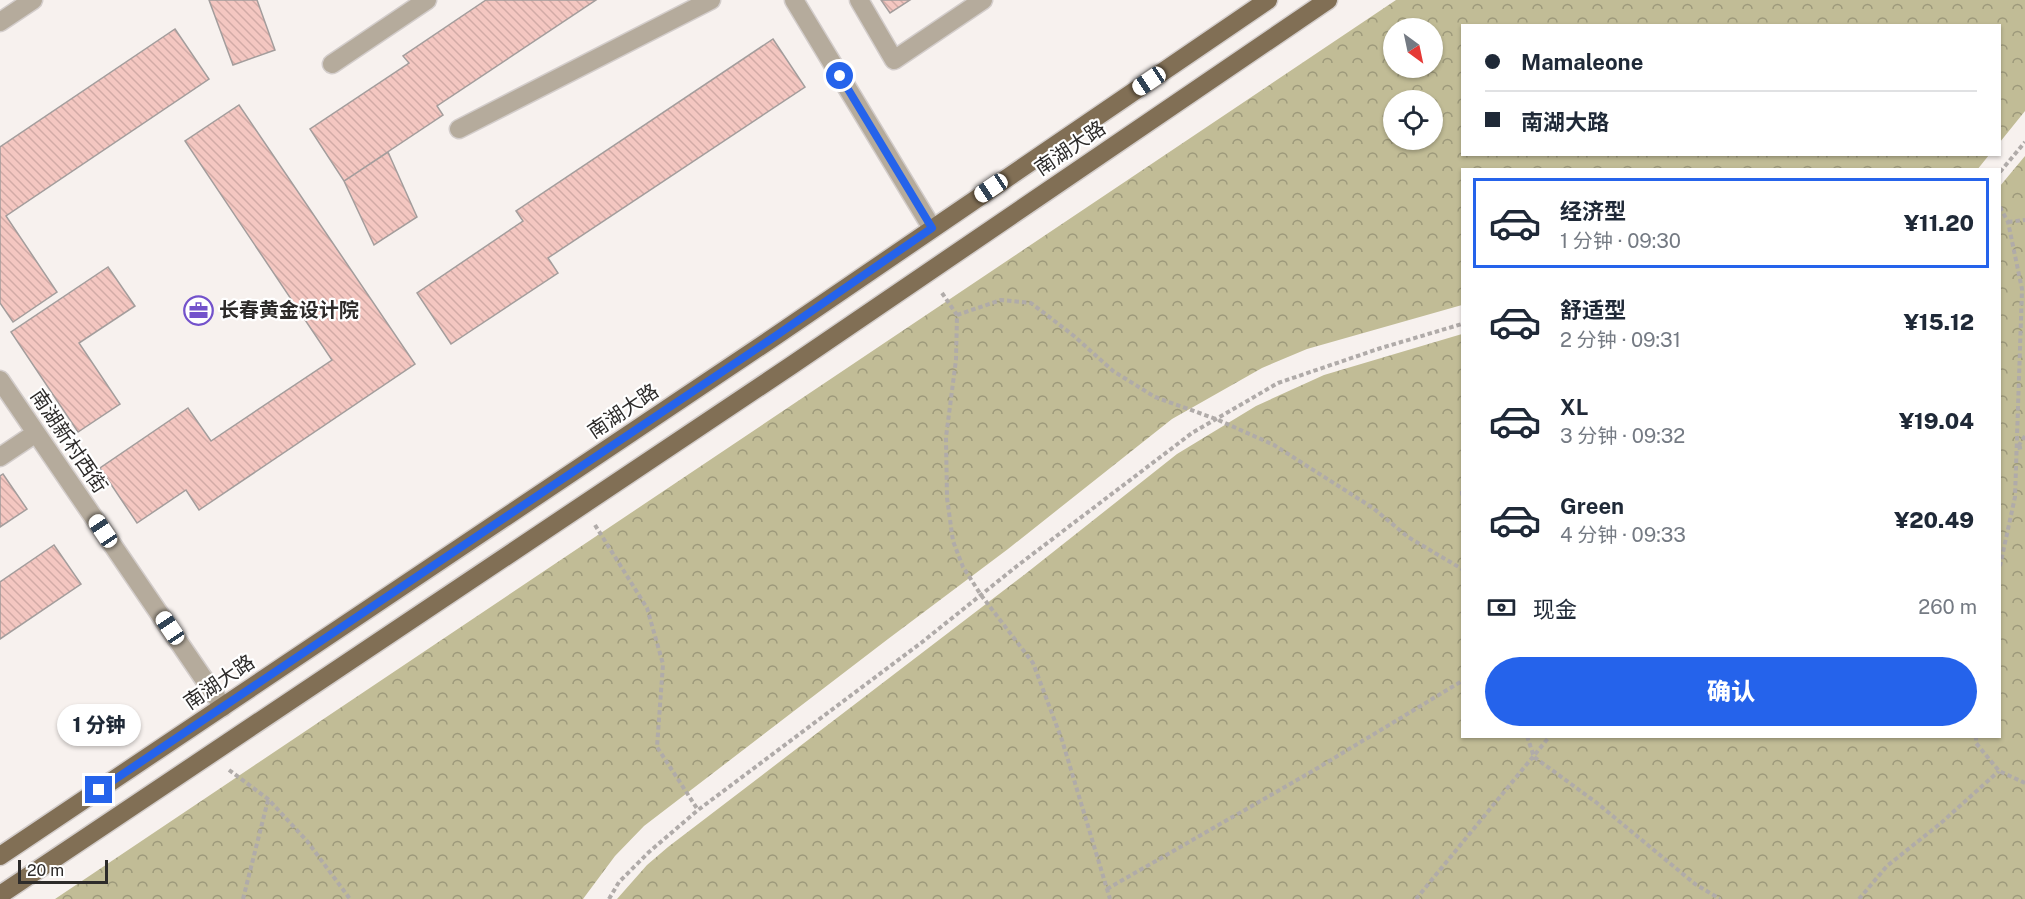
<!DOCTYPE html>
<html lang="zh">
<head>
<meta charset="utf-8">
<style>
  :root { --surface:#fff; --page:#f2f2f3; --text:#1f2937; --muted:#747a83; --line:#e0e1e3; --accent:#2563eb }
  body { margin:0; font-family:"Public Sans","Noto Sans SC",sans-serif; background:var(--page); color:var(--text); height:100vh; display:flex; flex-direction:column; font-size:22px; white-space:nowrap }
  * { box-sizing:border-box; margin:0 }
  p { font-size:20px; color:var(--muted) }
  .icon { flex:none; width:33px; height:33px; fill:none; stroke:currentColor; stroke-width:2; stroke-linecap:round; stroke-linejoin:round }
  .map { position:relative; flex:1; overflow:hidden }
  .side { position:absolute; left:1461px; top:168px; width:540px; height:570px; display:flex; flex-direction:column; background:var(--surface); border-radius:0px; box-shadow:0 2px 4px #0004 }
  .side>* { flex:none }
  .banner { position:absolute; left:1461px; top:24px; width:540px; height:132px; border-radius:0px; box-shadow:0 2px 4px #0004; display:grid; align-content:center; height:132px; padding:0 24px; background:var(--surface) }
  .needle { width:39px; rotate:147deg }
  .controls { position:absolute; left:1383px; top:18px; display:grid; gap:12px }
  .controls a { display:grid; place-items:center; width:60px; height:60px; border-radius:50%; background:var(--surface); box-shadow:0 2px 4px #0004; font-size:30px }
  .scale { position:absolute; left:18px; bottom:15px; width:90px; box-sizing:border-box; padding-left:6px; border:3px solid #2d2b2a; border-top:0; font-size:16px; line-height:21px; white-space:nowrap; color:#2d2b2a; -webkit-text-stroke:4px #fff; paint-order:stroke }
  .end { position:absolute; width:27px; height:27px; margin:-14px; border:8px solid #2563eb; background:#fff; box-shadow:0 0 0 3px #fff }
  .from { border-radius:50% }
  .bubble { position:absolute; height:42px; border-radius:21px; background:var(--surface); box-shadow:0 2px 4px #0004; font-size:20px; font-weight:800; line-height:42px; text-align:center }
  .car { position:absolute; width:18px; height:36px; margin:-18px -9px; border-radius:8px; box-shadow:0 0 4px 2px #0007; background:linear-gradient(#fff 24%,#345 0 40%,#fff 0 76%,#345 0 86%,#fff 0) }
  .banner b { display:flex; align-items:center; gap:21px; height:57px; font-size:22px }
  .banner b+b { border-top:2px solid var(--line) }
  .banner i { width:15px; height:15px; background:var(--text) }
  ul { padding:10px 0 0; list-style:none }
  li { display:flex; align-items:center; gap:18px; height:90px; margin:0 12px 9px; padding:0 12px; border:3px solid transparent; border-radius:0px }
  li div { flex:1 }
  li b { display:block; font-size:22px }
  li em { font-style:normal; font-weight:800 }
  li.current { border-color:var(--accent) }
  li>.icon { width:54px; height:54px; stroke-width:1.5 }
  .pay { display:flex; align-items:center; gap:15px; height:66px; padding:0 24px; font-size:22px }
  .pay p { margin-inline-start:auto }
  .primary-button { display:flex; gap:12px; margin-top:auto; padding:12px 24px }
  .primary-button a { flex:1; height:69px; border-radius:36px; background:var(--accent); color:#fff; font-size:24px; font-weight:800; line-height:69px; text-align:center }
  .map>svg:first-child { display:block }
  .forest { fill:url(#forest-crowns); fill-rule:evenodd }
  .building { fill:url(#building-back-hatch); stroke:#a39d9c; stroke-width:1.5 }
  .lines { fill:none; stroke-linecap:round; stroke-linejoin:round }
  .minor-casing { stroke:#d3cdcb; stroke-width:21 }
  .major-casing { stroke:#d3cdcb; stroke-width:21 }
  .path { stroke:#b0aba9; stroke-width:4; stroke-dasharray:4.5 3; stroke-linecap:butt }
  .minor { stroke:#b5ab9c; stroke-width:18 }
  .major { stroke:#816f55; stroke-width:18 }
  .route { stroke:#2563eb; stroke-width:8 }
  .labels { text-anchor:middle; stroke-width:4.5; stroke-linejoin:round; paint-order:stroke }
  .street-label { font-size:20px; fill:#2d2b2a; stroke:#fff }
  .poi-label { font-size:20px; font-weight:bold; fill:#2d2b2a; stroke:#fff; text-anchor:start }
</style>
</head>
<body>
<div class="map">
<svg width="2025" height="899" viewBox="0 0 2025 899">
  <defs>
    <pattern id="forest-crowns" width="20" height="18" patternUnits="userSpaceOnUse" patternTransform="scale(1.5)"><rect width="20" height="18" fill="#c1bc96"/><path d="M2 6a3 3 0 1 1 6 0M12 15a3 3 0 1 1 6 0" fill="none" stroke="#9d997b"/></pattern>
    <pattern id="building-back-hatch" width="6" height="6" patternUnits="userSpaceOnUse" patternTransform="scale(1.5)"><rect width="6" height="6" fill="#f4c7c1"/><path d="M-1 5l2 2M0 0l6 6M5-1l2 2" fill="none" stroke="#d2aba6"/></pattern>
  </defs>
  <rect width="100%" height="100%" fill="#f7f1ee"/>
  <path class="forest" d="M1396,0H2025V111L2000,142V26H1462V154L1989,155L1977,170H1462V305L1307,349L1262,368L1172,419L1008,549L888,639L644,826L615,856L583,899H55ZM1394,28H1432V68H1394ZM1394,100H1432V140H1394Z
    M2025,156V899H617L647,865L668,847L1024,575L1177,454L1256,406L1324,375L1462,334V736H2000V186Z"/>
  <path class="building" d="M209,0H257L275,50L233,65Z
    M486,0H596L437,106L443,115L344,181L310,129L409,63L403,56Z
    M881,0H910L890,13Z
    M175,29L209,79L6,216L57,292L13,322L0,303V147Z
    M773,39L805,87L548,258L558,273L451,344L417,293L523,221L516,211Z
    M239,105L415,364L199,510L186,490L137,523L100,468L188,408L211,441L332,360L185,141Z
    M388,152L417,217L374,245L344,181Z
    M108,267L135,306L79,343L120,404L78,432L11,332Z
    M3,474L27,509L0,527V476Z
    M54,545L81,584L0,639V582Z"/>
  <g class="lines">
    <defs>
      <path id="minor" d="M794,0L932,228
        M859,0L894,60L983,0
        M0,22L33,0
        M332,64L427,0
        M459,129L711,0
        M0,380L223,707
        M0,457L36,433"/>
      <path id="major" d="M0,856L777,335L1268,0
        M0,895L792,365L1328,0"/>
    </defs>
    <use href="#minor" class="minor-casing"/>
    <use href="#major" class="major-casing"/>
    <path class="path" d="M2000,172L2025,142
      M2000,207L2008,222L2022,289L2015,497L2000,566
      M2008,222L2025,220
      M942,293L957,315L956,360L946,437L947,498L953,541L963,567L981,595L1033,663L1062,740L1110,899
      M957,315L1001,300L1031,303L1074,336L1113,371L1155,397L1216,419L1274,445L1373,508L1408,537L1462,569
      M2025,436L2017,448L2025,447
      M1462,491V498
      M595,525L647,608L663,664L657,747L698,810
      M1527,736L1534,757L1597,803L1695,884L1720,899
      M1976,736V743L1999,771L2025,783
      M229,770L268,799L307,841L350,899
      M1107,889L1311,772L1462,681
      M243,899L268,800
      M609,899L619,882L649,852L698,810L921,643L1017,566L1192,433L1278,383L1381,348L1462,324
      M1416,899L1550,736
      M1859,899L1887,866L1941,823L1999,771"/>
    <use href="#minor" class="minor"/>
    <use href="#major" class="major"/>
  </g>
  <g class="lines">
    <path class="route" d="M99,790L777,335L932,228L840,76"/>
  </g>
  <defs>
    <symbol id="office-ring" viewBox="-11 -11 22 22"><circle r="9.5" fill="#fff" stroke="#7352cb" stroke-width="1.5"/><path d="M-6-3h4V-5.5h4V-3h4V5H-6ZM-1-4.5V-3h2v-1.5ZM-6 0V1H6V0Z" fill="#7352cb"/></symbol>
  </defs>
  <g fill-rule="evenodd">
    <use href="#office-ring" x="182" y="294" width="33" height="33"/>
  </g>
  <g class="labels">
    <g class="street-label">
      <text transform="translate(1070 148) rotate(-34)" y="7">南湖大路</text>
      <text transform="translate(623 411) rotate(-34)" y="7">南湖大路</text>
      <text transform="translate(69 441) rotate(56)" y="7">南湖新村西街</text>
      <text transform="translate(219 682) rotate(-34)" y="7">南湖大路</text>
    </g>
    <g class="poi-label">
      <text x="219" y="317">长春黄金设计院</text>
    </g>
  </g>
</svg>
<div class="controls">
<a><svg class="needle" viewBox="-14 -14 28 28"><path d="M0-13l5 13h-10z" fill="#e53935"/><path d="M0 13l5-13h-10z" fill="#747a83"/></svg></a>
<a><svg class="icon" aria-label="locate" viewBox="0 0 24 24"><circle cx="12" cy="12" r="6"/><path d="M12 2v4M12 18v4M2 12h4M18 12h4"/></svg></a>
</div>
<div class="scale">20 m</div>
<i class="end from" style="left:840px;top:76px"></i>
<i class="end" style="left:99px;top:790px"></i>
<div class="bubble" style="left:57px;top:704px;width:84px">1 分钟</div>
<i class="car" style="left:1149px;top:81px;rotate:236deg"></i>
<i class="car" style="left:991px;top:188px;rotate:236deg"></i>
<i class="car" style="left:103px;top:531px;rotate:326deg"></i>
<i class="car" style="left:170px;top:628px;rotate:326deg"></i>
<div class="banner">
<b><i class="from"></i>Mamaleone</b>
<b><i></i>南湖大路</b>
</div>
<section class="side">
<ul>
<li class="current"><svg class="icon" aria-label="car" viewBox="0 0 24 24"><path d="M5 17H2v-5l4-1 3-4h7l3 4 3 1v5h-3M9 17h6M6 11h13"/><circle cx="7" cy="17" r="2"/><circle cx="17" cy="17" r="2"/></svg><div><b>经济型</b><p>1 分钟 · 09:30</p></div><em>¥11.20</em></li>
<li><svg class="icon" aria-label="car" viewBox="0 0 24 24"><path d="M5 17H2v-5l4-1 3-4h7l3 4 3 1v5h-3M9 17h6M6 11h13"/><circle cx="7" cy="17" r="2"/><circle cx="17" cy="17" r="2"/></svg><div><b>舒适型</b><p>2 分钟 · 09:31</p></div><em>¥15.12</em></li>
<li><svg class="icon" aria-label="car" viewBox="0 0 24 24"><path d="M5 17H2v-5l4-1 3-4h7l3 4 3 1v5h-3M9 17h6M6 11h13"/><circle cx="7" cy="17" r="2"/><circle cx="17" cy="17" r="2"/></svg><div><b>XL</b><p>3 分钟 · 09:32</p></div><em>¥19.04</em></li>
<li><svg class="icon" aria-label="car" viewBox="0 0 24 24"><path d="M5 17H2v-5l4-1 3-4h7l3 4 3 1v5h-3M9 17h6M6 11h13"/><circle cx="7" cy="17" r="2"/><circle cx="17" cy="17" r="2"/></svg><div><b>Green</b><p>4 分钟 · 09:33</p></div><em>¥20.49</em></li>
</ul>
<div class="pay"><svg class="icon" aria-label="cash" viewBox="0 0 24 24"><path d="M3 7h18v10H3z"/><circle cx="12" cy="12" r="2"/></svg>现金<p>260 m</p></div>
<div class="primary-button"><a>确认</a></div>
</section>
</div>
</body>
</html>
